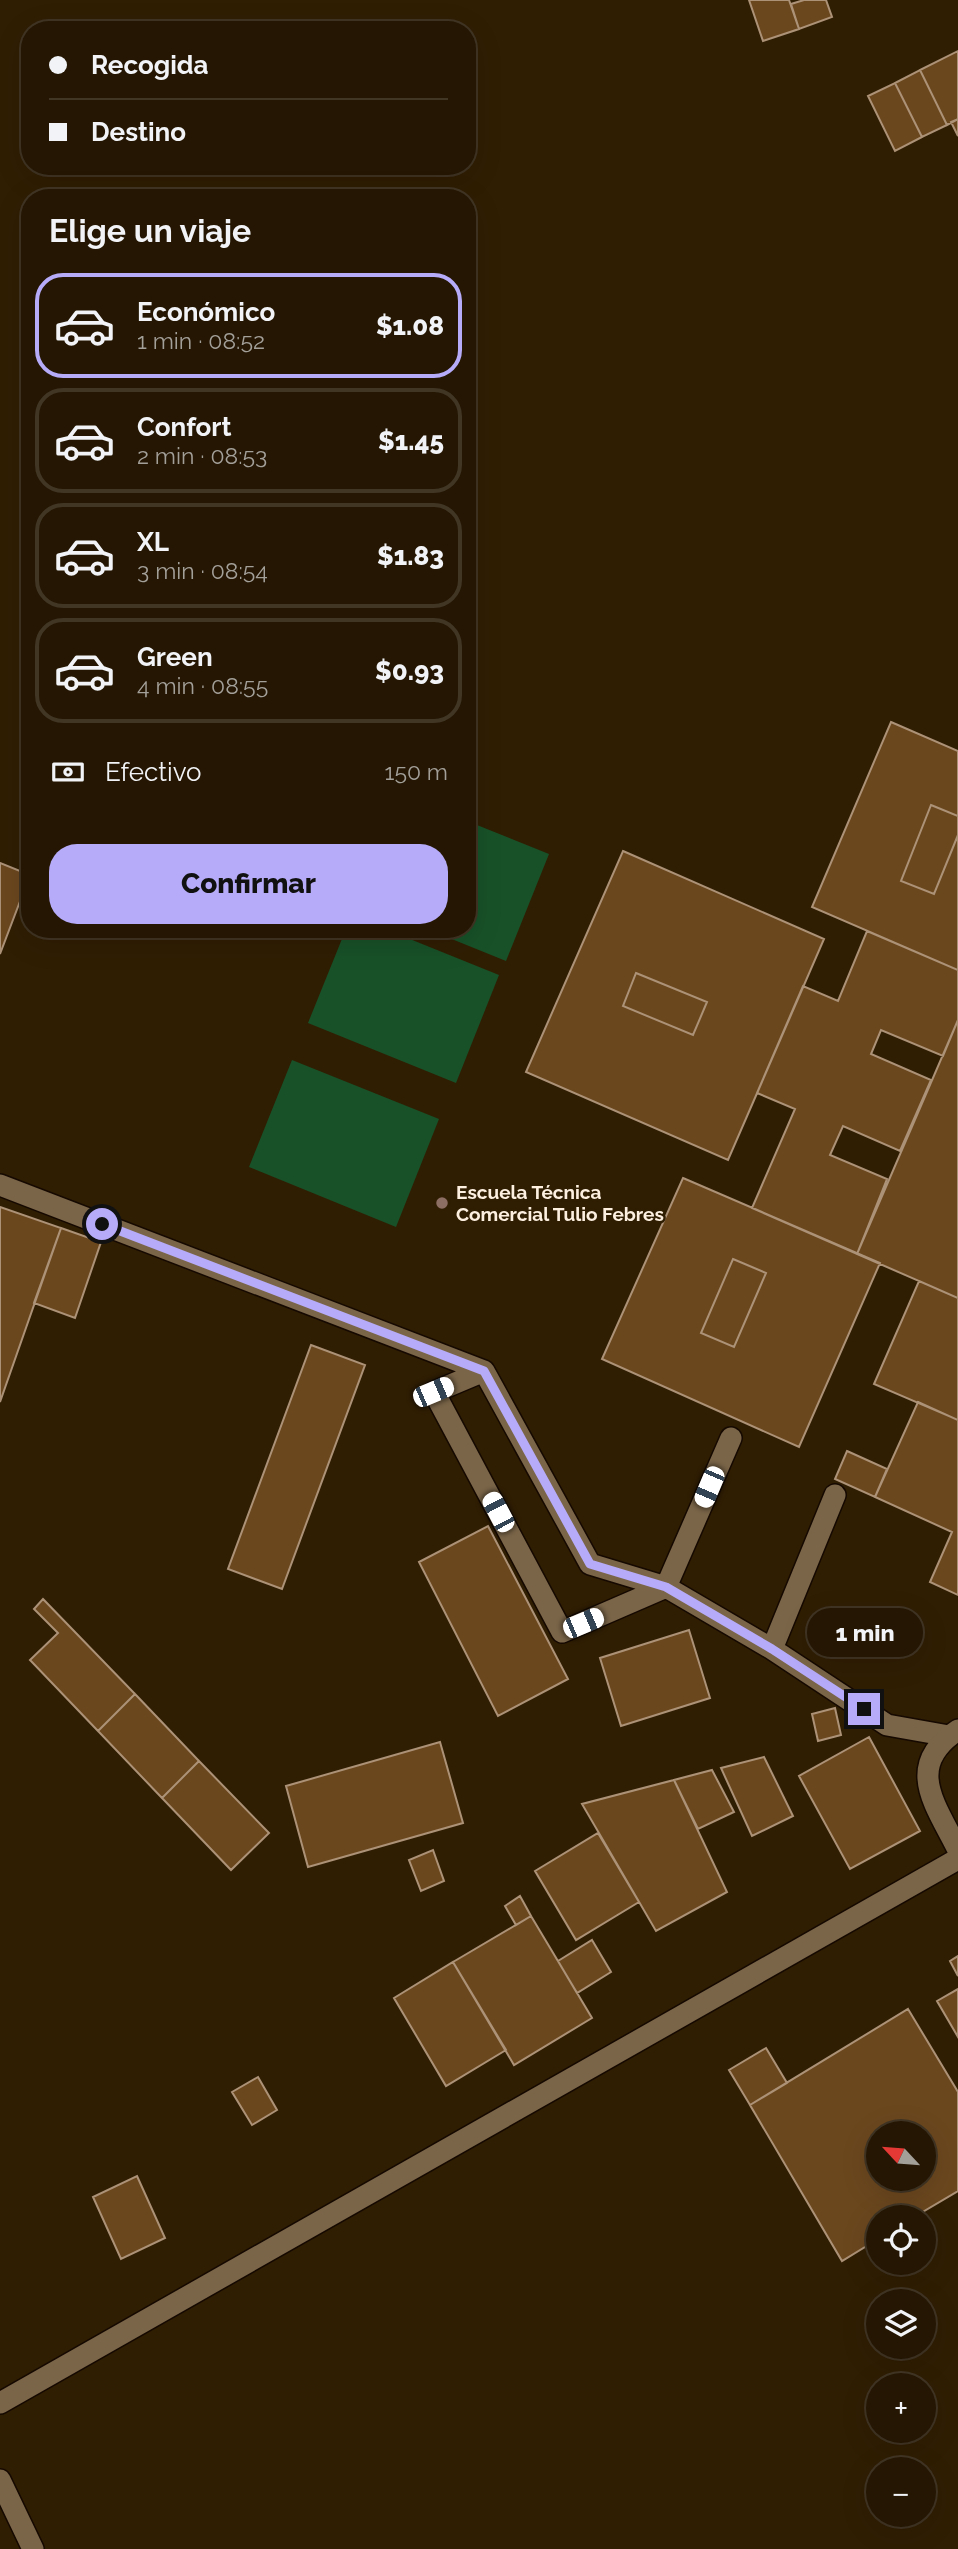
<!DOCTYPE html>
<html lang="es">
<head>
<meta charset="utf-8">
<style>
  :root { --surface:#241602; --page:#2c1f0c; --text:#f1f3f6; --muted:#a39f99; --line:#413524; --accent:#b6abf8 }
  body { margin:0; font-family:Raleway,sans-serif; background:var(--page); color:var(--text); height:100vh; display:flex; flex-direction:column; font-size:26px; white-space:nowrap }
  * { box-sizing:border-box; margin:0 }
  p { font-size:23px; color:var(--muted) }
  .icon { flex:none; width:38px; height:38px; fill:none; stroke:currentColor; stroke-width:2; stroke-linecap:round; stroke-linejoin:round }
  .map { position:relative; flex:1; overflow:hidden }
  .side { position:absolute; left:21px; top:189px; width:455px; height:749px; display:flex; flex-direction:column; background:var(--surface); border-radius:28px; box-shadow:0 7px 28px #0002,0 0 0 2px var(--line) }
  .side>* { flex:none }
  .top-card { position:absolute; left:21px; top:21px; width:455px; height:154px; border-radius:28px; box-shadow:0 7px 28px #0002,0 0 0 2px var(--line); display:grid; align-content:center; height:154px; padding:0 28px; background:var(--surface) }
  .needle { width:46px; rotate:296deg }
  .tools { position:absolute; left:866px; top:2121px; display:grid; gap:14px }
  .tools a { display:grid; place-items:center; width:70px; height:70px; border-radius:50%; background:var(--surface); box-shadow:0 7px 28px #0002,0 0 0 2px var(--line); font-size:35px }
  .end { position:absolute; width:32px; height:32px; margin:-16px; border:9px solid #b6abf8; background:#111; box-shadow:0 0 0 4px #111 }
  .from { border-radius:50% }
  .bubble { position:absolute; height:49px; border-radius:24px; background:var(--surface); box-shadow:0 7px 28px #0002,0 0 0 2px var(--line); font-size:23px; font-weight:800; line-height:49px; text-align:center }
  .car { position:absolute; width:21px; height:42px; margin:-21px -10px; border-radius:9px; box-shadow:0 0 5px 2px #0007; background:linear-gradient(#fff 24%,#345 0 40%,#fff 0 76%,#345 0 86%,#fff 0) }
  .top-card b { display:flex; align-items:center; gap:24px; height:66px; font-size:26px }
  .top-card b+b { border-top:2px solid var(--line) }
  .top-card i { width:18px; height:18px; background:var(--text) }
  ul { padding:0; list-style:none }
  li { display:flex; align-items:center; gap:21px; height:105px; margin:0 14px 10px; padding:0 14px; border:4px solid var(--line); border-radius:28px }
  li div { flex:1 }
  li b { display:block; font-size:26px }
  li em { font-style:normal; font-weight:800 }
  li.on { border-color:var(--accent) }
  li>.icon { width:63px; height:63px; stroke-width:1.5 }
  h2 { padding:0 28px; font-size:32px; line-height:84px }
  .pay { display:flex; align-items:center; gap:18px; height:77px; padding:0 28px; font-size:26px }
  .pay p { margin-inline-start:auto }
  .primary-button { display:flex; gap:14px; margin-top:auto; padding:14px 28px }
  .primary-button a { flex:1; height:80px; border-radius:28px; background:var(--accent); color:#111; font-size:28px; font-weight:800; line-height:80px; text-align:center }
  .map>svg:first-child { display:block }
  .green { fill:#185128 }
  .building { fill:#6b471e; stroke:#ac9277; stroke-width:2; fill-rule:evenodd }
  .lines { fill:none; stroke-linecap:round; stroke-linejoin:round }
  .lane-casing { stroke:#150900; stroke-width:24 }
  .street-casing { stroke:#150900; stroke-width:24 }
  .lane { stroke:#7a6548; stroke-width:21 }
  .street { stroke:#7a6548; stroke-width:21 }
  .route { stroke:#b6abf8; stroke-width:9 }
  .education-dot { fill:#8d6e63; stroke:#301e03; stroke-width:2.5 }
  .labels { text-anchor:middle; stroke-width:5; stroke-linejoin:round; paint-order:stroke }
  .poi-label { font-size:19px; font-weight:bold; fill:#fdf0e0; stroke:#301e03; text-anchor:start }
</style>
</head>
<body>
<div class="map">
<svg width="958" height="2549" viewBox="0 0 958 2549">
  <rect width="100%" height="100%" fill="#301e03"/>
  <path class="green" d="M467,821L549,854L506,961L427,929H467Z
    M346,929H385L499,975L456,1083L308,1023Z
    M292,1060L439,1119L396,1227L249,1167Z"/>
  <path class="building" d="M749,0H789L799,29L763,41Z
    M804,0H826L832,17L799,29L791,4Z
    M958,51V119L947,125L920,70Z
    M920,70L947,125L922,137L895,83Z
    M895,83L922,137L895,151L868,96Z
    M958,119V136L951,122Z
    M891,722L958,751V816L931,805L901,881L934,894L958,835V970L812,907Z
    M931,805L958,816V835L934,894L901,881Z
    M623,851L824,939L728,1160L526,1072ZM636,973L707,1002L693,1035L623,1006Z
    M0,863L30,875L0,954Z
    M867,931L958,970V1020L943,1056L881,1030L871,1054L931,1080L900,1151L843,1126L830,1155L887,1179L857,1254L752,1208L795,1109L757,1093L803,986L838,1001Z
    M636,973L707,1002L693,1035L623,1006Z
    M958,1020V1298L857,1254Z
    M683,1178L880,1263L799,1447L602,1359ZM733,1259L766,1273L734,1347L701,1333Z
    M0,1207L61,1228L0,1402Z
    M61,1228L101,1242L75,1318L34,1303Z
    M733,1259L766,1273L734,1347L701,1333Z
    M919,1281L958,1298V1420L874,1384Z
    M311,1345L365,1365L282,1589L228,1569Z
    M918,1402L958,1420V1595L930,1582L952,1532L875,1497Z
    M847,1451L887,1469L875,1497L835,1479Z
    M488,1526L568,1679L498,1716L419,1562Z
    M43,1599L135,1694L98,1731L30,1660L58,1633L34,1609Z
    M689,1630L710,1698L621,1726L600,1658Z
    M135,1694L199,1761L162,1798L98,1731Z
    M835,1708L841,1735L818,1741L812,1714Z
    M869,1737L920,1831L850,1869L799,1776Z
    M440,1742L463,1823L308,1867L286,1786Z
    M764,1757L793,1816L752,1836L721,1768Z
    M199,1761L269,1833L231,1870L162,1798Z
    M712,1770L734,1812L698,1829L674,1780Z
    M674,1780L727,1892L656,1931L582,1804Z
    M598,1833L639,1902L576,1940L535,1871Z
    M433,1850L444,1881L421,1891L409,1860Z
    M520,1896L531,1916L516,1925L505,1906Z
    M531,1916L592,2018L514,2065L453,1962Z
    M592,1940L611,1972L577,1993L558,1961Z
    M958,1956V1976L950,1961Z
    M453,1962L506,2050L446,2086L394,1998Z
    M958,1989V2037L937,2001Z
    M908,2009L958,2092V2191L914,2217H878V2239L842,2261L750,2105ZM878,2133H924V2179H878Z
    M766,2048L787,2083L750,2105L729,2070Z
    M258,2077L277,2110L252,2125L232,2092Z
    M137,2176L165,2238L121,2259L93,2197Z"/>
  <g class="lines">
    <defs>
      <path id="lane" d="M0,1185L484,1371L590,1564L666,1587L772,1649L887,1725L949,1736
        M484,1371L434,1392L562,1632L666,1587L731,1438
        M772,1649L835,1495"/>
      <path id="street" d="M958,1730C903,1766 936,1805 958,1850
        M0,2403L958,1859
        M0,2480L33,2549"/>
    </defs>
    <use href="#lane" class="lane-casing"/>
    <use href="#street" class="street-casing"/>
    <use href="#lane" class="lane"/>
    <use href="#street" class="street"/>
  </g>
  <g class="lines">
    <path class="route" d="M102,1224L484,1371L590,1564L666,1587L772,1649L864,1709"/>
  </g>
  <circle class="education-dot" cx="442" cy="1203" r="7"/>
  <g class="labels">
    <g class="poi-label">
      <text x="456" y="1199">Escuela Técnica<tspan x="456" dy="22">Comercial Tulio Febres</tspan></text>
    </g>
  </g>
</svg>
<div class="tools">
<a><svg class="needle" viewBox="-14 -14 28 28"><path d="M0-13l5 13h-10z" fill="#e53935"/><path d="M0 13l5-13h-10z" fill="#a39f99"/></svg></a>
<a><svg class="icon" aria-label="locate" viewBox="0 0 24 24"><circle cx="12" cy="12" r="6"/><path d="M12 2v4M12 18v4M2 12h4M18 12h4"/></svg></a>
<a><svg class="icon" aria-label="layers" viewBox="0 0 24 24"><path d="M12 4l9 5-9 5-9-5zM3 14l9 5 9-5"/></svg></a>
<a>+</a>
<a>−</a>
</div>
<i class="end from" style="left:102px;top:1224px"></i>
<i class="end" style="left:864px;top:1709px"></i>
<div class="bubble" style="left:807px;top:1608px;width:116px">1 min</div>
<i class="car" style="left:433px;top:1392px;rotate:67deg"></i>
<i class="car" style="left:709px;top:1487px;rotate:203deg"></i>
<i class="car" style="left:498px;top:1512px;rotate:332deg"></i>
<i class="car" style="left:583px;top:1623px;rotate:67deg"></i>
<div class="top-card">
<b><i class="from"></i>Recogida</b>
<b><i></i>Destino</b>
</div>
<section class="side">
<h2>Elige un viaje</h2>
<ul>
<li class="on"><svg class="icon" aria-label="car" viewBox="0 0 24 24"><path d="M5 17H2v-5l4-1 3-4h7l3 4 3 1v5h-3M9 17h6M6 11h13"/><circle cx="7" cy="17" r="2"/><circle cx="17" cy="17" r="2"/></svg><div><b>Económico</b><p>1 min · 08:52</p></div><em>$1.08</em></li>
<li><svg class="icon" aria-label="car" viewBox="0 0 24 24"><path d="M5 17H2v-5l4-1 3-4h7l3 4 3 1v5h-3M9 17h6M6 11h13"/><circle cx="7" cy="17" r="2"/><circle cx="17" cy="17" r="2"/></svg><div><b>Confort</b><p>2 min · 08:53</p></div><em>$1.45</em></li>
<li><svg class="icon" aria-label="car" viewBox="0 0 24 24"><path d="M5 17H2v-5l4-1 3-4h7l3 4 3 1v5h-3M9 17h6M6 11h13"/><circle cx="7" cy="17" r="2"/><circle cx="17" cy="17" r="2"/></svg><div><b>XL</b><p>3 min · 08:54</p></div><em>$1.83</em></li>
<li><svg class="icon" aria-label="car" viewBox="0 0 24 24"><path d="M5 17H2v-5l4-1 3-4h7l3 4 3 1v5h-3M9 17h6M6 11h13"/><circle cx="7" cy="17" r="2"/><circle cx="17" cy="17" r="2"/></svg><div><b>Green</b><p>4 min · 08:55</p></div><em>$0.93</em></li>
</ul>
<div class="pay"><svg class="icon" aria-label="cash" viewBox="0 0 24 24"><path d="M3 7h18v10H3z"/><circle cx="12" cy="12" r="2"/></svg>Efectivo<p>150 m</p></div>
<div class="primary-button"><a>Confirmar</a></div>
</section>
</div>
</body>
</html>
